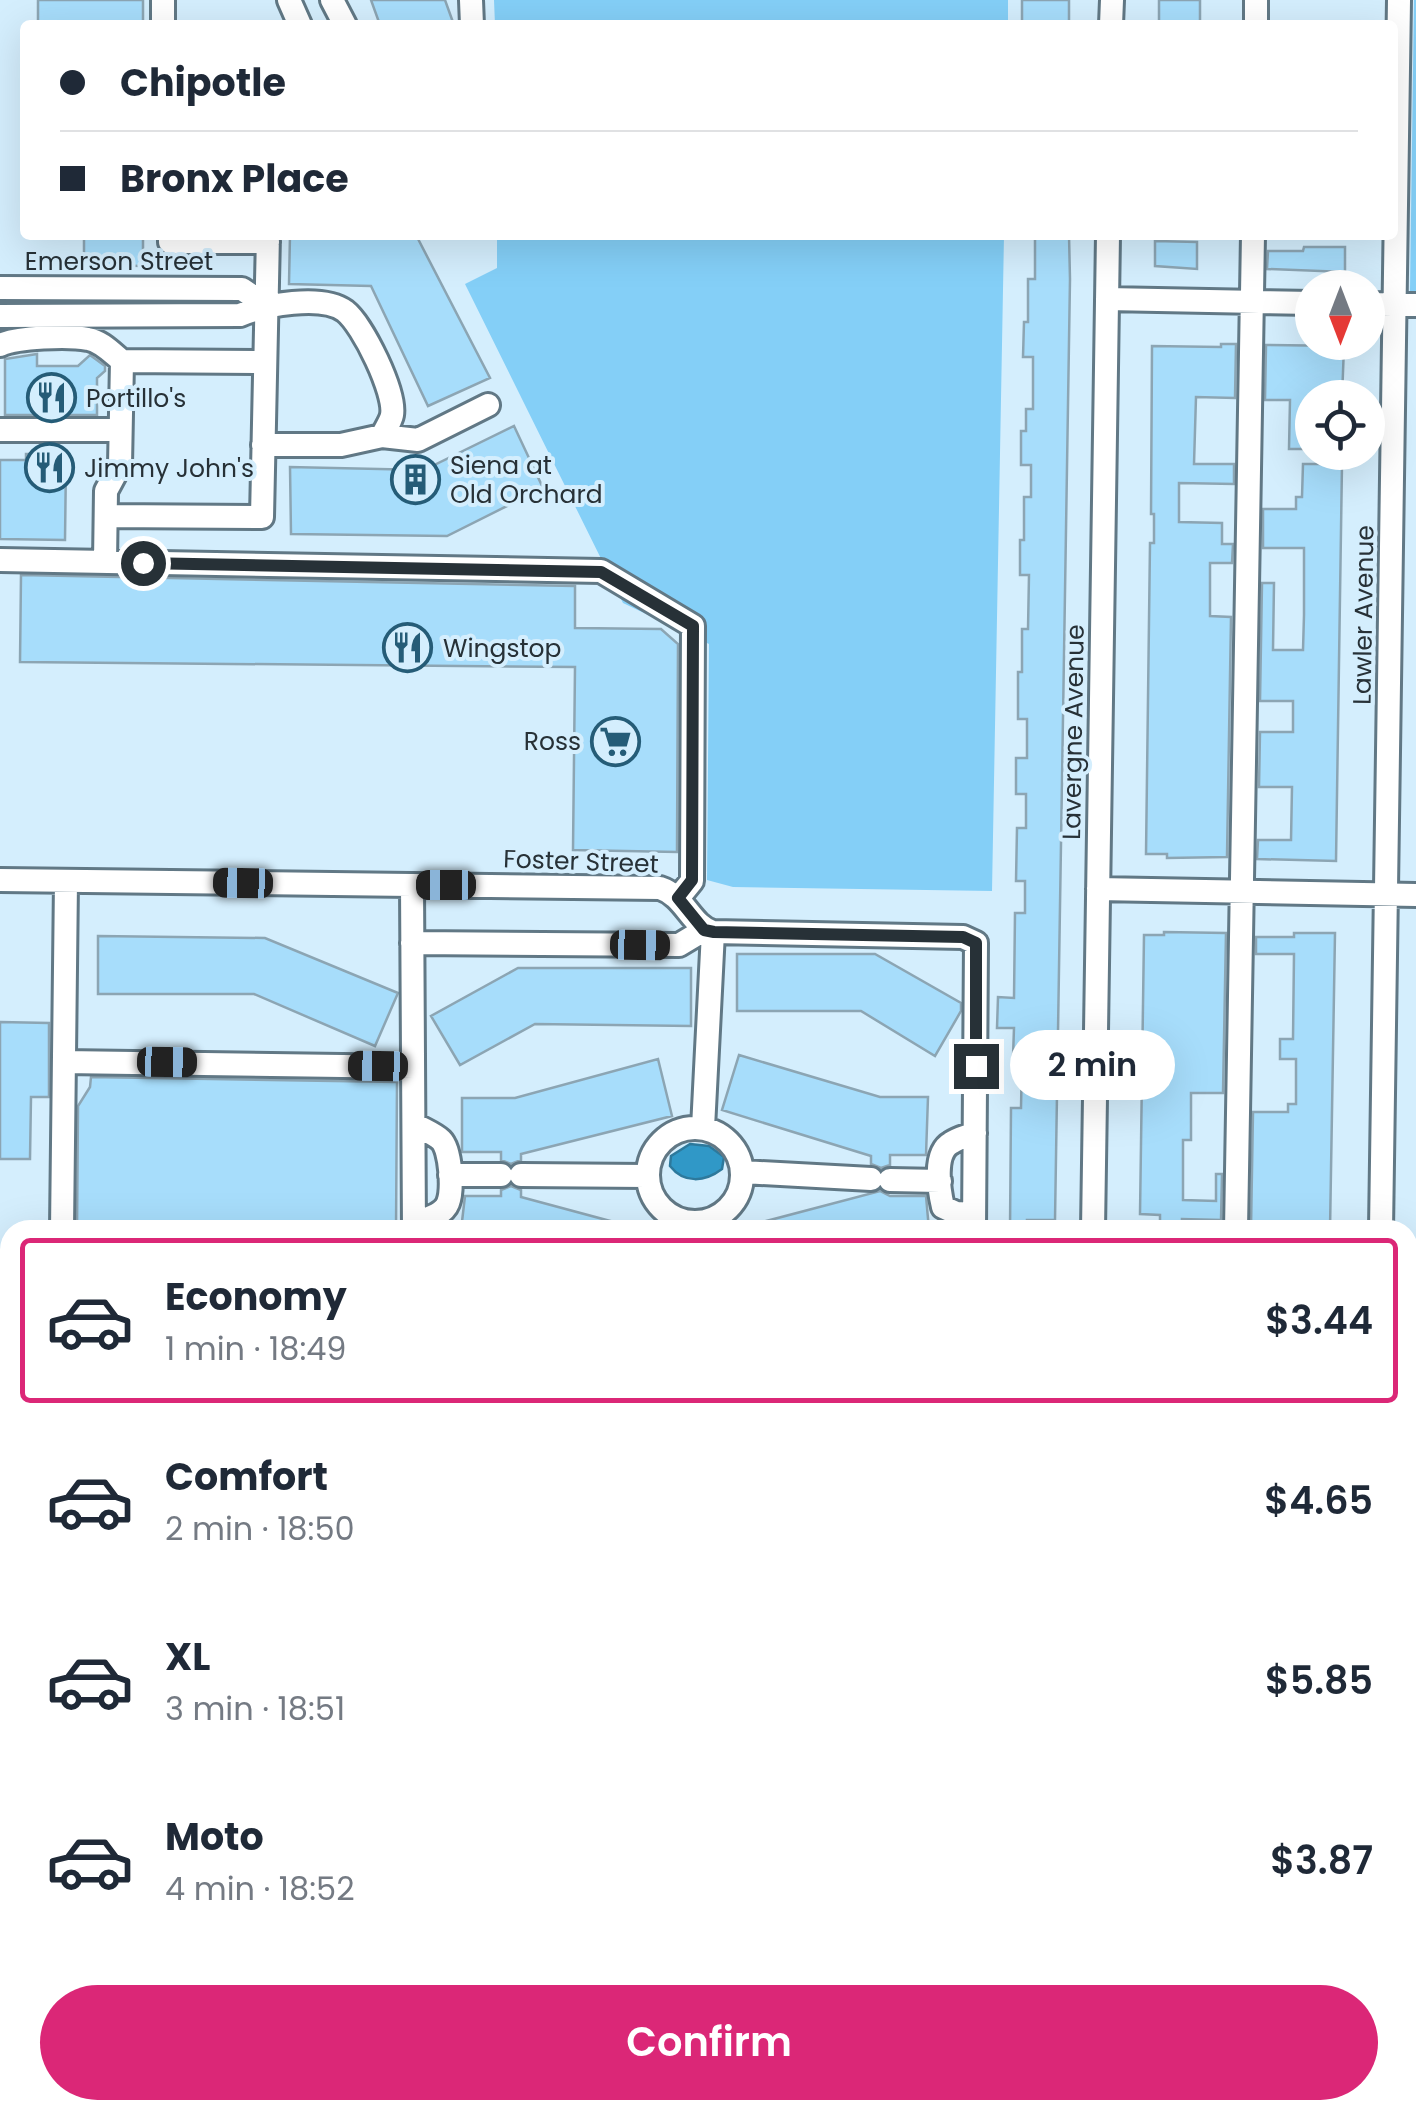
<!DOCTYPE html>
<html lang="en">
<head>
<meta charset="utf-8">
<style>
  :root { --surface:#fff; --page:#f2f2f3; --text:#1f2937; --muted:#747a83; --line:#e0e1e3; --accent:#db2777 }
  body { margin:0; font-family:Poppins,sans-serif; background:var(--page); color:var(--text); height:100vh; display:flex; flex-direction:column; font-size:38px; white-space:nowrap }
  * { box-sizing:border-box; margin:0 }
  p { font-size:32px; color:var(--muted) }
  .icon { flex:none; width:55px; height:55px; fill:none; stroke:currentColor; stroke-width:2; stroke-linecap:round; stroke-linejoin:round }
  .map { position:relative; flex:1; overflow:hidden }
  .panel { position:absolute; left:0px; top:1220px; width:1418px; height:900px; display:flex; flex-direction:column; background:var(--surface); border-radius:30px 30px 0 0; box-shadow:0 10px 40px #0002 }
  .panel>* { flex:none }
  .top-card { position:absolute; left:20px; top:20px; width:1378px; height:220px; border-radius:10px; box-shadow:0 10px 40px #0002; display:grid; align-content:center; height:220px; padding:0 40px; background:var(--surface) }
  .needle { width:65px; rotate:180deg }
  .fabs { position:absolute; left:1295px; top:270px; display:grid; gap:20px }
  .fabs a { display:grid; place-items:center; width:90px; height:90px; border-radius:50%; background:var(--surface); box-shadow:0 10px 40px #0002; font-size:50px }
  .end { position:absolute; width:45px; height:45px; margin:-22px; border:12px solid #273137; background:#fff; box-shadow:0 0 0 5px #fff }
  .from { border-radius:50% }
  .bubble { position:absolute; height:70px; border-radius:35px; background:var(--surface); box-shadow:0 10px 40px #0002; font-size:32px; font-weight:600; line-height:70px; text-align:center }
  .car { position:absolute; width:30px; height:60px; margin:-30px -15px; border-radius:12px; box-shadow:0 0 8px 2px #0007; background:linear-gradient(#222 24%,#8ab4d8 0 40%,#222 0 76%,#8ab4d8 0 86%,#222 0) }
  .top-card b { display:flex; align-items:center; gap:35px; height:95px; font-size:38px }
  .top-card b+b { border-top:2px solid var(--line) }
  .top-card i { width:25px; height:25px; background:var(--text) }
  ul { padding:18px 0 0; list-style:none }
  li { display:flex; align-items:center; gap:30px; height:165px; margin:0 20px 15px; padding:0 20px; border:5px solid transparent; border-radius:10px }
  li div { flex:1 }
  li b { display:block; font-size:38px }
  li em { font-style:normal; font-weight:600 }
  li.on { border-color:var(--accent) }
  li>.icon { width:90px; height:90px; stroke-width:1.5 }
  .primary-button { display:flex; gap:20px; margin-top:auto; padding:20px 40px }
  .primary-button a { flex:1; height:115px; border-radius:60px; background:var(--accent); color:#fff; font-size:40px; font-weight:600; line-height:115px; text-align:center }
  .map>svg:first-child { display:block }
  .green { fill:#84cff7 }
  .water { fill:#3098c7; stroke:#2d799c; stroke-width:2.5 }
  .building { fill:#a7ddfb; stroke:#8ca5b3; stroke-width:2.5 }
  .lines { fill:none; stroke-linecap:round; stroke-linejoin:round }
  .minor-casing { stroke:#617885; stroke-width:28 }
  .major-casing { stroke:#617885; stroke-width:32 }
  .path { stroke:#9bb0bc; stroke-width:4; stroke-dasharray:8 5; stroke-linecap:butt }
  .minor { stroke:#fff; stroke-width:22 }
  .major { stroke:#fff; stroke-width:28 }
  .route { stroke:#273137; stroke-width:12 }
  .labels { text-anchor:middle; stroke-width:8; stroke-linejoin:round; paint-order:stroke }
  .street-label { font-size:25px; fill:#273137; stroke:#d4eefd }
  .poi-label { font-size:25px; fill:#273137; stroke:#d4eefd; text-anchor:start }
</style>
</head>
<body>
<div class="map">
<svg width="1416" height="2120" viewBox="0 0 1416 2120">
  <rect width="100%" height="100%" fill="#d4eefd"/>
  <path class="green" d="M494,0H1008V25H495Z
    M1414,0H1416V291H1410Z
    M497,235H1004L992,891L733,887L707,880L709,644L623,603L465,284L497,268Z
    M1110,2110H1354V2120H1111Z"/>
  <path class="water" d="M690,1144L709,1146L724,1157L722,1169C705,1182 684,1184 670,1166L671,1156Z"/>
  <path class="building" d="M38,0H143V25H38Z
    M371,0H445L454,25H380Z
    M1022,0H1069V25H1022Z
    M1159,0H1200V25H1159Z
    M84,235H143V266L84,265Z
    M290,235H416L490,378L428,406L371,286L289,284Z
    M1035,235H1069L1070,279L1055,1220H1027V1230H1010L1011,1108H1021L1022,1057H1013L1014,1028H997L998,997L1014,998L1015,913H1025V881H1016L1017,828H1026V794H1016V758H1027V719H1018V672H1022V629H1028L1029,575H1020V540H1024V497H1031V465H1021V431H1026V409H1033V357H1023L1024,322H1028V279H1035Z
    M1155,241L1197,242V269L1155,266Z
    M1304,247H1345V272L1267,269L1268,251H1303Z
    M1221,344H1236L1235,398L1196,397L1194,464H1234V484L1179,483V522L1222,523V544H1233L1232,563H1210V616L1231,617L1227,857L1167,858V854H1146L1150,543H1154V514H1151L1152,346L1221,347Z
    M1266,345L1344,346L1342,398H1312V449H1289L1290,400H1265Z
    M37,354V366H78L90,355L105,366V371L97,378V415H5V359Z
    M514,426L543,488L447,536L291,534L290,467L424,470Z
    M26,454H48V462H66L65,540L0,539V460H26Z
    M1303,464H1342L1336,861L1257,859L1258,840H1291L1292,787H1259L1260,732H1293V701H1260L1262,583H1274L1273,650H1303L1304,615V548H1263V509H1296V497H1302Z
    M21,575L575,586V628L661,629L678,644L677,852L573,850L575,667L20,662Z
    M1164,932L1226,933L1223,1093H1191V1140H1183V1200L1216,1201V1174H1222L1221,1220L1182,1219V1230H1160V1215L1140,1214L1144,935H1164Z
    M1294,933H1335L1330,1230L1251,1228L1253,1112H1288V1104H1296V1059H1280V1039H1293L1294,954H1256V937H1294Z
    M98,936L265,938L398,993L375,1046L254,994H98Z
    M737,954H875L961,1003V1011L935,1056L861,1011H737Z
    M518,968H691V1026L535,1024L460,1065L431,1016Z
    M0,1022L49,1023V1097H31L30,1159H0Z
    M739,1055L880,1097H928L926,1155H890V1165L881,1168L871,1164V1156L722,1110Z
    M658,1059L672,1116L521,1154V1160L511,1164L501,1160V1152H462V1098H515Z
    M91,1077L397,1082L396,1230H77L78,1106L90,1087Z
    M511,1186L521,1190V1197L625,1225L624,1230H461L465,1196H501V1190Z
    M880,1191L890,1196H926L929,1230H755V1224Z"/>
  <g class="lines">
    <defs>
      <path id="minor" d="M289,0L300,25
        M332,0L345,25
        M471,0L472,25
        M163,25V0
        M1111,25L1112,0
        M1256,25V0
        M170,235V242H268
        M0,288L242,289L265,305
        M1107,299L1312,303
        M1368,304L1416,305
        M0,316L240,315C264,305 322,294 345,311C363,325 396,393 392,415C391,421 385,430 382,436L341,445H263
        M0,345C17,337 69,335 88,339C101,341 112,353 122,361
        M0,430H120
        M382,436L418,440L488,405
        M106,516L262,517L268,235
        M0,560L601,571L693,626L692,881L679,897
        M105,562L106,491L120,465L122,361L265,362
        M0,880L660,888C685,896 691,926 713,932L963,937L976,943L974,1230
        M412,885L414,1230
        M1098,889L1416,895
        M412,943L679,945L704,930
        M64,1062L413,1067
        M414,1124C422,1129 435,1134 441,1140C451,1150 453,1190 448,1203C443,1216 425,1219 414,1223
        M648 1175a47 47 0 1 1 94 0a47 47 0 1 1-94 0Z
        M703,1128L713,932
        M743,1172L871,1179
        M450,1175H501
        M521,1175L647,1176
        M890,1180L940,1181
        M974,1214L956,1213L943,1207C939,1190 933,1153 951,1143C958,1138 968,1136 975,1133
        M62,1230L66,881
        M1093,1230L1108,235
        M1236,1230L1253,235
        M1381,1230L1399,0
        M0,1317H10
        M1408,1337H1416
        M0,1406L10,1407
        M0,2000H10
        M0,2055L10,2054
        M1408,2074H1416
        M842,2116L1064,2115
        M222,2120L224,2110
        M274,2120L277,2110
        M1366,2120V2110"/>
      <path id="major" d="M0,1462H10
        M1408,1472H1416
        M0,1497L10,1498
        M1408,1502H1416"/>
    </defs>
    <use href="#minor" class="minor-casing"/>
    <use href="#major" class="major-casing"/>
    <path class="path" d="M593,2120L596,2110"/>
    <use href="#minor" class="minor"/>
    <use href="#major" class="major"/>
  </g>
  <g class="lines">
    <path class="route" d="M143,563L601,572L693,626L692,880L678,898L704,930L714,932L963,937L976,943V1066"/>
  </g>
  <defs>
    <symbol id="restaurant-ring" viewBox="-11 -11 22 22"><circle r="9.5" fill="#d4eefd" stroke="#255c77" stroke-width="1.5"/><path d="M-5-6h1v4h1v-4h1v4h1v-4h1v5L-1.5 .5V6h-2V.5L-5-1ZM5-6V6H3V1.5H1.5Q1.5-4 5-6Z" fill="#255c77"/></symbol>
    <symbol id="building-ring" viewBox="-11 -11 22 22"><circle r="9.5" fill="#d4eefd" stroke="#255c77" stroke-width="1.5"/><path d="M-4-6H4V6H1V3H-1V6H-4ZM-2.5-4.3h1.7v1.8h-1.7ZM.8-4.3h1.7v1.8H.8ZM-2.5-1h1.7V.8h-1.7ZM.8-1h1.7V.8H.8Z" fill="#255c77"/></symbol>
    <symbol id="supermarket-ring" viewBox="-11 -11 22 22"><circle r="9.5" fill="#d4eefd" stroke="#255c77" stroke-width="1.5"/><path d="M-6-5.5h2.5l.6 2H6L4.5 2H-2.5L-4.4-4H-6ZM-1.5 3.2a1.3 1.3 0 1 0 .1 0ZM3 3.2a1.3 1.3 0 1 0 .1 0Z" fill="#255c77"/></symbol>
  </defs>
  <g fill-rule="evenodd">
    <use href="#restaurant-ring" x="24" y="370" width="55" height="55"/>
    <use href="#restaurant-ring" x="22" y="440" width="55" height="55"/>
    <use href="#building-ring" x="388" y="452" width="55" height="55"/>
    <use href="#restaurant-ring" x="380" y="620" width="55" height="55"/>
    <use href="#supermarket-ring" x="588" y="714" width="55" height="55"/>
  </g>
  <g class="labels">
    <g class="street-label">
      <text x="119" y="270">Emerson Street</text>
      <text transform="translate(1363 615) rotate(-89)" y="9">Lawler Avenue</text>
      <text transform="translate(1073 732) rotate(-89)" y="9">Lavergne Avenue</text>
      <text transform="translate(581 861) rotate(2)" y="9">Foster Street</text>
    </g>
    <g class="poi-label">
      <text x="86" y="407">Portillo's</text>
      <text x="450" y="474">Siena at<tspan x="450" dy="29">Old Orchard</tspan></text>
      <text x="84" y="477">Jimmy John's</text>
      <text x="443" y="657">Wingstop</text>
      <text x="581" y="750" text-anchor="end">Ross</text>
    </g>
  </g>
</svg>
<div class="fabs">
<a><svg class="needle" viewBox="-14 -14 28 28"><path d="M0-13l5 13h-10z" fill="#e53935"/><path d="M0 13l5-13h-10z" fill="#747a83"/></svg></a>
<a><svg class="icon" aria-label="locate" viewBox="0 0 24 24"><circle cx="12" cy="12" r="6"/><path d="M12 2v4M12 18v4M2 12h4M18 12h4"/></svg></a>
</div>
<i class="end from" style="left:143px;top:563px"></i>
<i class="end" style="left:976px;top:1066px"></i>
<div class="bubble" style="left:1010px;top:1030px;width:165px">2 min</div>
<i class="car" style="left:243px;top:883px;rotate:271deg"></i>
<i class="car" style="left:446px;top:885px;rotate:270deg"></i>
<i class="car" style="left:640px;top:945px;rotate:91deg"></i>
<i class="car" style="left:167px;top:1062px;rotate:91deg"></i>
<i class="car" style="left:378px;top:1066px;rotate:271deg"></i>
<div class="top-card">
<b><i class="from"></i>Chipotle</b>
<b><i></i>Bronx Place</b>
</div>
<section class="panel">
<ul>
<li class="on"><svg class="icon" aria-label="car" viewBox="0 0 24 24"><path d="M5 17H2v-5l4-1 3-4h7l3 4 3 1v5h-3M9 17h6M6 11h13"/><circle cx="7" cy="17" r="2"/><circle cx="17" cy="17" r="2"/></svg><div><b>Economy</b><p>1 min · 18:49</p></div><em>$3.44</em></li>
<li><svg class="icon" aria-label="car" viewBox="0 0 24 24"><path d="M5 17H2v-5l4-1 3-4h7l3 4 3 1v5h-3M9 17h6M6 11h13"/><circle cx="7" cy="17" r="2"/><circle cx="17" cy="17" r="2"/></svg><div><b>Comfort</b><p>2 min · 18:50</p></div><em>$4.65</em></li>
<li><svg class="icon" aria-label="car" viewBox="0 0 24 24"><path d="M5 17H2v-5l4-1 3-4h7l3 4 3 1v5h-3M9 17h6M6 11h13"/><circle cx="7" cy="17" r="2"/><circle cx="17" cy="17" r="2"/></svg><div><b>XL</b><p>3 min · 18:51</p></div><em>$5.85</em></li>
<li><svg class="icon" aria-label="car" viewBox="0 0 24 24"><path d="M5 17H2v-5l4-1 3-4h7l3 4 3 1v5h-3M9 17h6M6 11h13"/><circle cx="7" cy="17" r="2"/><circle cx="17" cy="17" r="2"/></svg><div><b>Moto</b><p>4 min · 18:52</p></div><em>$3.87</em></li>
</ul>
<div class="primary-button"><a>Confirm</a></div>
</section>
</div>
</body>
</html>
